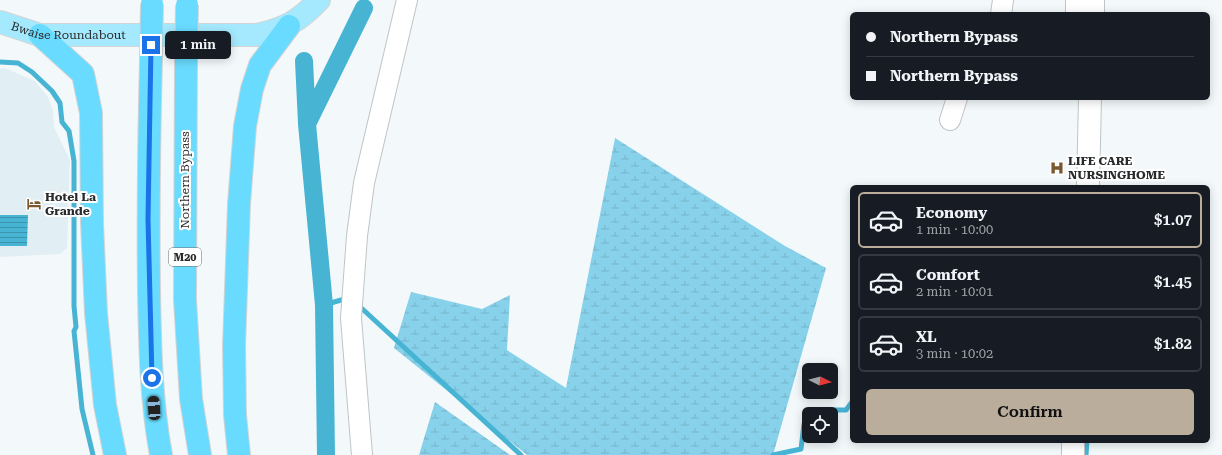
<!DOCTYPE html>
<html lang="en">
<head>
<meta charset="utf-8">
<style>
  :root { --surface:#171b24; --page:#242831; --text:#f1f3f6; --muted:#9ea1a6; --line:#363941; --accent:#bbad9c }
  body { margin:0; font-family:"Roboto Serif",serif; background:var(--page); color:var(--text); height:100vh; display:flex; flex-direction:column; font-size:15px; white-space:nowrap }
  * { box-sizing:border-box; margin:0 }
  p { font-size:13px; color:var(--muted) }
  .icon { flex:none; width:22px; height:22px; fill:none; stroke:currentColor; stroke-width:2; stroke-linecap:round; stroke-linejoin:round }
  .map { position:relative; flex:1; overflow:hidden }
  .side { position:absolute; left:850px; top:185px; width:360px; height:258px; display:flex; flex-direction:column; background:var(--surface); border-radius:6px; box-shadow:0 2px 10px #0003 }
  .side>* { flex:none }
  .hud { position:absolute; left:850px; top:12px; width:360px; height:88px; border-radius:6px; box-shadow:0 2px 10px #0003; display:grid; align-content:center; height:88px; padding:0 16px; background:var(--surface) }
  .needle { width:26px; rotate:96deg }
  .tools { position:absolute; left:802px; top:363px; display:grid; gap:8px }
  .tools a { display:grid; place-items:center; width:36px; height:36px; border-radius:6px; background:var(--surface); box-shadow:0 2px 10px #0003; font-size:20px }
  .end { position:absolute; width:18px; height:18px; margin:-9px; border:5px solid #1a73e8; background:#fff; box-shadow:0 0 0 2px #fff }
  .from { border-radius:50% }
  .bubble { position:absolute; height:28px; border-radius:6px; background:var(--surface); box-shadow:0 2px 10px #0003; font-size:13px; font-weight:600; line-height:28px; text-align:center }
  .car { position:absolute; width:12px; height:24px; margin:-12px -6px; border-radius:5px; box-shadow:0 0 3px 1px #0007; background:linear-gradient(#222 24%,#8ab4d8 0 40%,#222 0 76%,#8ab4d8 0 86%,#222 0) }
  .hud b { display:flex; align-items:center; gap:14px; height:38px; font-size:15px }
  .hud b+b { border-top:1px solid var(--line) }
  .hud i { width:10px; height:10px; background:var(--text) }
  ul { padding:7px 0 0; list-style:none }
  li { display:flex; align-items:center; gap:12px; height:56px; margin:0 8px 6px; padding:0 8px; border:2px solid var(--line); border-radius:6px }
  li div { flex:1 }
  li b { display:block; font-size:15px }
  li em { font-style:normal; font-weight:600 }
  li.active { border-color:var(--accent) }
  li>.icon { width:36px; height:36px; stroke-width:1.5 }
  .action { display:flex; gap:8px; margin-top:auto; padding:8px 16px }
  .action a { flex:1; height:46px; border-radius:6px; background:var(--accent); color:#111; font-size:16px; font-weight:600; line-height:46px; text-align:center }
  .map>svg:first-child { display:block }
  .built { fill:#e1eff4 }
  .wetland { fill:url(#wetland-marsh) }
  .water { fill:url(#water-rules) }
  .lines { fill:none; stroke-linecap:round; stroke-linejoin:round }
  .stream { stroke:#48b4d4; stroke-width:5 }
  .canal { stroke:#48b4d4; stroke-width:18 }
  .minor-casing { stroke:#bfc5c6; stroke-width:22 }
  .tertiary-casing { stroke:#bfc5c6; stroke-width:24 }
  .primary-casing { stroke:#d4d4d5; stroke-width:24 }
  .motorway-casing { stroke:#d4d4d5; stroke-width:24 }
  .minor { stroke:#fff; stroke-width:20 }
  .tertiary { stroke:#fff; stroke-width:22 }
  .primary { stroke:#a5e9fe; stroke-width:22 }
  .motorway { stroke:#69dbfe; stroke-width:22 }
  .motorway-bridge-casing { stroke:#d4d4d5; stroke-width:24; stroke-linecap:butt }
  .motorway-bridge { stroke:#69dbfe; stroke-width:22 }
  .route { stroke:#1a73e8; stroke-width:5 }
  .labels { text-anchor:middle; stroke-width:4; stroke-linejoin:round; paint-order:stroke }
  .shield { fill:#fff; stroke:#686a6b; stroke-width:1 }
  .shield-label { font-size:11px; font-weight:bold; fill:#282a2b }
  .street-label { font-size:12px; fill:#282a2b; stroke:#fff }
  .poi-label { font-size:12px; font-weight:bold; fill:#282a2b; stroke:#fff; text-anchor:start }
</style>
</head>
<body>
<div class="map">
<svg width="1222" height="455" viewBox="0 0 1222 455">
  <defs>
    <pattern id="wetland-marsh" width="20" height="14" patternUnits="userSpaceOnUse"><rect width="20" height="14" fill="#87d2ea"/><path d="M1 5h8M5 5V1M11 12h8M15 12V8" fill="none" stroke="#75b4c9"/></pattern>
    <pattern id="water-rules" width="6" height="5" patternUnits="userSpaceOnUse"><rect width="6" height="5" fill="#48b4d4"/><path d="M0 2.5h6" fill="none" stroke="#3c93ac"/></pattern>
  </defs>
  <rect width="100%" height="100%" fill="#f3f9fb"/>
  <path class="built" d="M5,68L35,81L48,97L53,111L54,127L70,160L67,248L60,254L0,257V69Z"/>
  <path class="wetland" d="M615,138L785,246L826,268L773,455H527L394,348L411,292L482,309L510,295L507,350L566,388Z
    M435,402L510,455H419Z"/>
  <path class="water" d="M0,215H28L27,246H0Z"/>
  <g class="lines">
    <path class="stream" d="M0,62L18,63L32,72L52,91L60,103L62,122L69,131L74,161V306L76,327L74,331L82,409L93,455
      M357,304L521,455
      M324,305L348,298
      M812,414L825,410H846L852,402
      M773,455L801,449L804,424L809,416
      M1086,455L1087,441"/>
    <path class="canal" d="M304,61L307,123
      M326,455L324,305L307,124L364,8"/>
    <defs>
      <path id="minor" d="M1001,14L1003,0
        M950,120L957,98
        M362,455L351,318L357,236L364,183L407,0"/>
      <path id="tertiary" d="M1077,14V0
        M1093,14V0
        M1088,187L1090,98
        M1073,455V441"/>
      <g id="primary">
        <path id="s1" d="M0,22L40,35H257C286,28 298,22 319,0"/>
      </g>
      <path id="motorway" d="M40,35L83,74L91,113L92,223L96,313L105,405L115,455
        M151,59C149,137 148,214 149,292C150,347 151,401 161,455
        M186,59L185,300L191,399L200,455
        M239,455L235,415L234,346L239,204L245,126L252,89L260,65L289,26"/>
    </defs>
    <use href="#minor" class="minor-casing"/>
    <use href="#tertiary" class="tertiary-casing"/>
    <use href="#primary" class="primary-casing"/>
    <use href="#motorway" class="motorway-casing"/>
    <use href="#minor" class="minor"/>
    <use href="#tertiary" class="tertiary"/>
    <use href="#primary" class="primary"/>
    <use href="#motorway" class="motorway"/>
    <defs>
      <path id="motorway-bridge" d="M151,59L152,4
        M186,59L187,5"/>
    </defs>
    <use href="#motorway-bridge" class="motorway-bridge-casing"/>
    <use href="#motorway-bridge" class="motorway-bridge"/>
  </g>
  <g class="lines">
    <path class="route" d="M151,45L148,219L152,378"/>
  </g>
  <defs>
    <symbol id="hospital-bare" viewBox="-9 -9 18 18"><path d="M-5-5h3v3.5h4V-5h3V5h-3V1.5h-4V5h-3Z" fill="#79582f" stroke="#fff" stroke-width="2.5" paint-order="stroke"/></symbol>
    <symbol id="hotel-bare" viewBox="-9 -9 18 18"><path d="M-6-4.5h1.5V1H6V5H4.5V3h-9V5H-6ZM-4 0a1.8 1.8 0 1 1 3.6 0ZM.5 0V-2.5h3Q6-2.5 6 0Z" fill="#79582f" stroke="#fff" stroke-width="2.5" paint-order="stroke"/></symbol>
  </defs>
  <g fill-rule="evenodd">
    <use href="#hospital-bare" x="1047" y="158" width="20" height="20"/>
    <use href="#hotel-bare" x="24" y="194" width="20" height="20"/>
  </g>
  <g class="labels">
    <rect class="shield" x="169" y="248" width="32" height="18" rx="3"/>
    <g class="shield-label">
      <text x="185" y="261">M20</text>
    </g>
    <g class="street-label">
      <text dy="4" stroke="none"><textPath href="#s1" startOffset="70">Bwaise Roundabout</textPath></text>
      <text transform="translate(185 180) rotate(-90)" y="4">Northern Bypass</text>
    </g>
    <g class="poi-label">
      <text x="1068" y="165">LIFE CARE<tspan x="1068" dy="14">NURSINGHOME</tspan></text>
      <text x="45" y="201">Hotel La<tspan x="45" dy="14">Grande</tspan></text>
    </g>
  </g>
</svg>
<div class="tools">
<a><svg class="needle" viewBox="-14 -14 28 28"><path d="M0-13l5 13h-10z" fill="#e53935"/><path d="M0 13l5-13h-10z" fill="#9ea1a6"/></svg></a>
<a><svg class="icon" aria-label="locate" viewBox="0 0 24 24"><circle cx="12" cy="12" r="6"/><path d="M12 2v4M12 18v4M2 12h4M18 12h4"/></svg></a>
</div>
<i class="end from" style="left:152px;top:378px"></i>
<i class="end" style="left:151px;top:45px"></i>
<div class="bubble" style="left:165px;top:31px;width:66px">1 min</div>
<i class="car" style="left:154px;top:408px;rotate:356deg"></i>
<div class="hud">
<b><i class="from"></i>Northern Bypass</b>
<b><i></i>Northern Bypass</b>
</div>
<section class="side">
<ul>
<li class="active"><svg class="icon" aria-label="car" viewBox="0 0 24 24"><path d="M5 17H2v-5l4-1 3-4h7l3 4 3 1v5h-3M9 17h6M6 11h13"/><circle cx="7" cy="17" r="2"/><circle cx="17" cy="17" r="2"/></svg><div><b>Economy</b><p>1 min · 10:00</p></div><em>$1.07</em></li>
<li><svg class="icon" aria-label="car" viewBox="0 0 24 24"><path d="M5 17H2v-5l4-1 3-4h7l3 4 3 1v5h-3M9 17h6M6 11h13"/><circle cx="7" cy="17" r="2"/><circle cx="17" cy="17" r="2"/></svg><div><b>Comfort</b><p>2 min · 10:01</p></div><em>$1.45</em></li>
<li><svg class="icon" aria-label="car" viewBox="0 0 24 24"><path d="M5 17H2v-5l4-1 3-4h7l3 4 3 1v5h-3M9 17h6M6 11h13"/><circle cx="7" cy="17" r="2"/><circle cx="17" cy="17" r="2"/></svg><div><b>XL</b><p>3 min · 10:02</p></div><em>$1.82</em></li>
</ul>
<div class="action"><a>Confirm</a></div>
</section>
</div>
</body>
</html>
